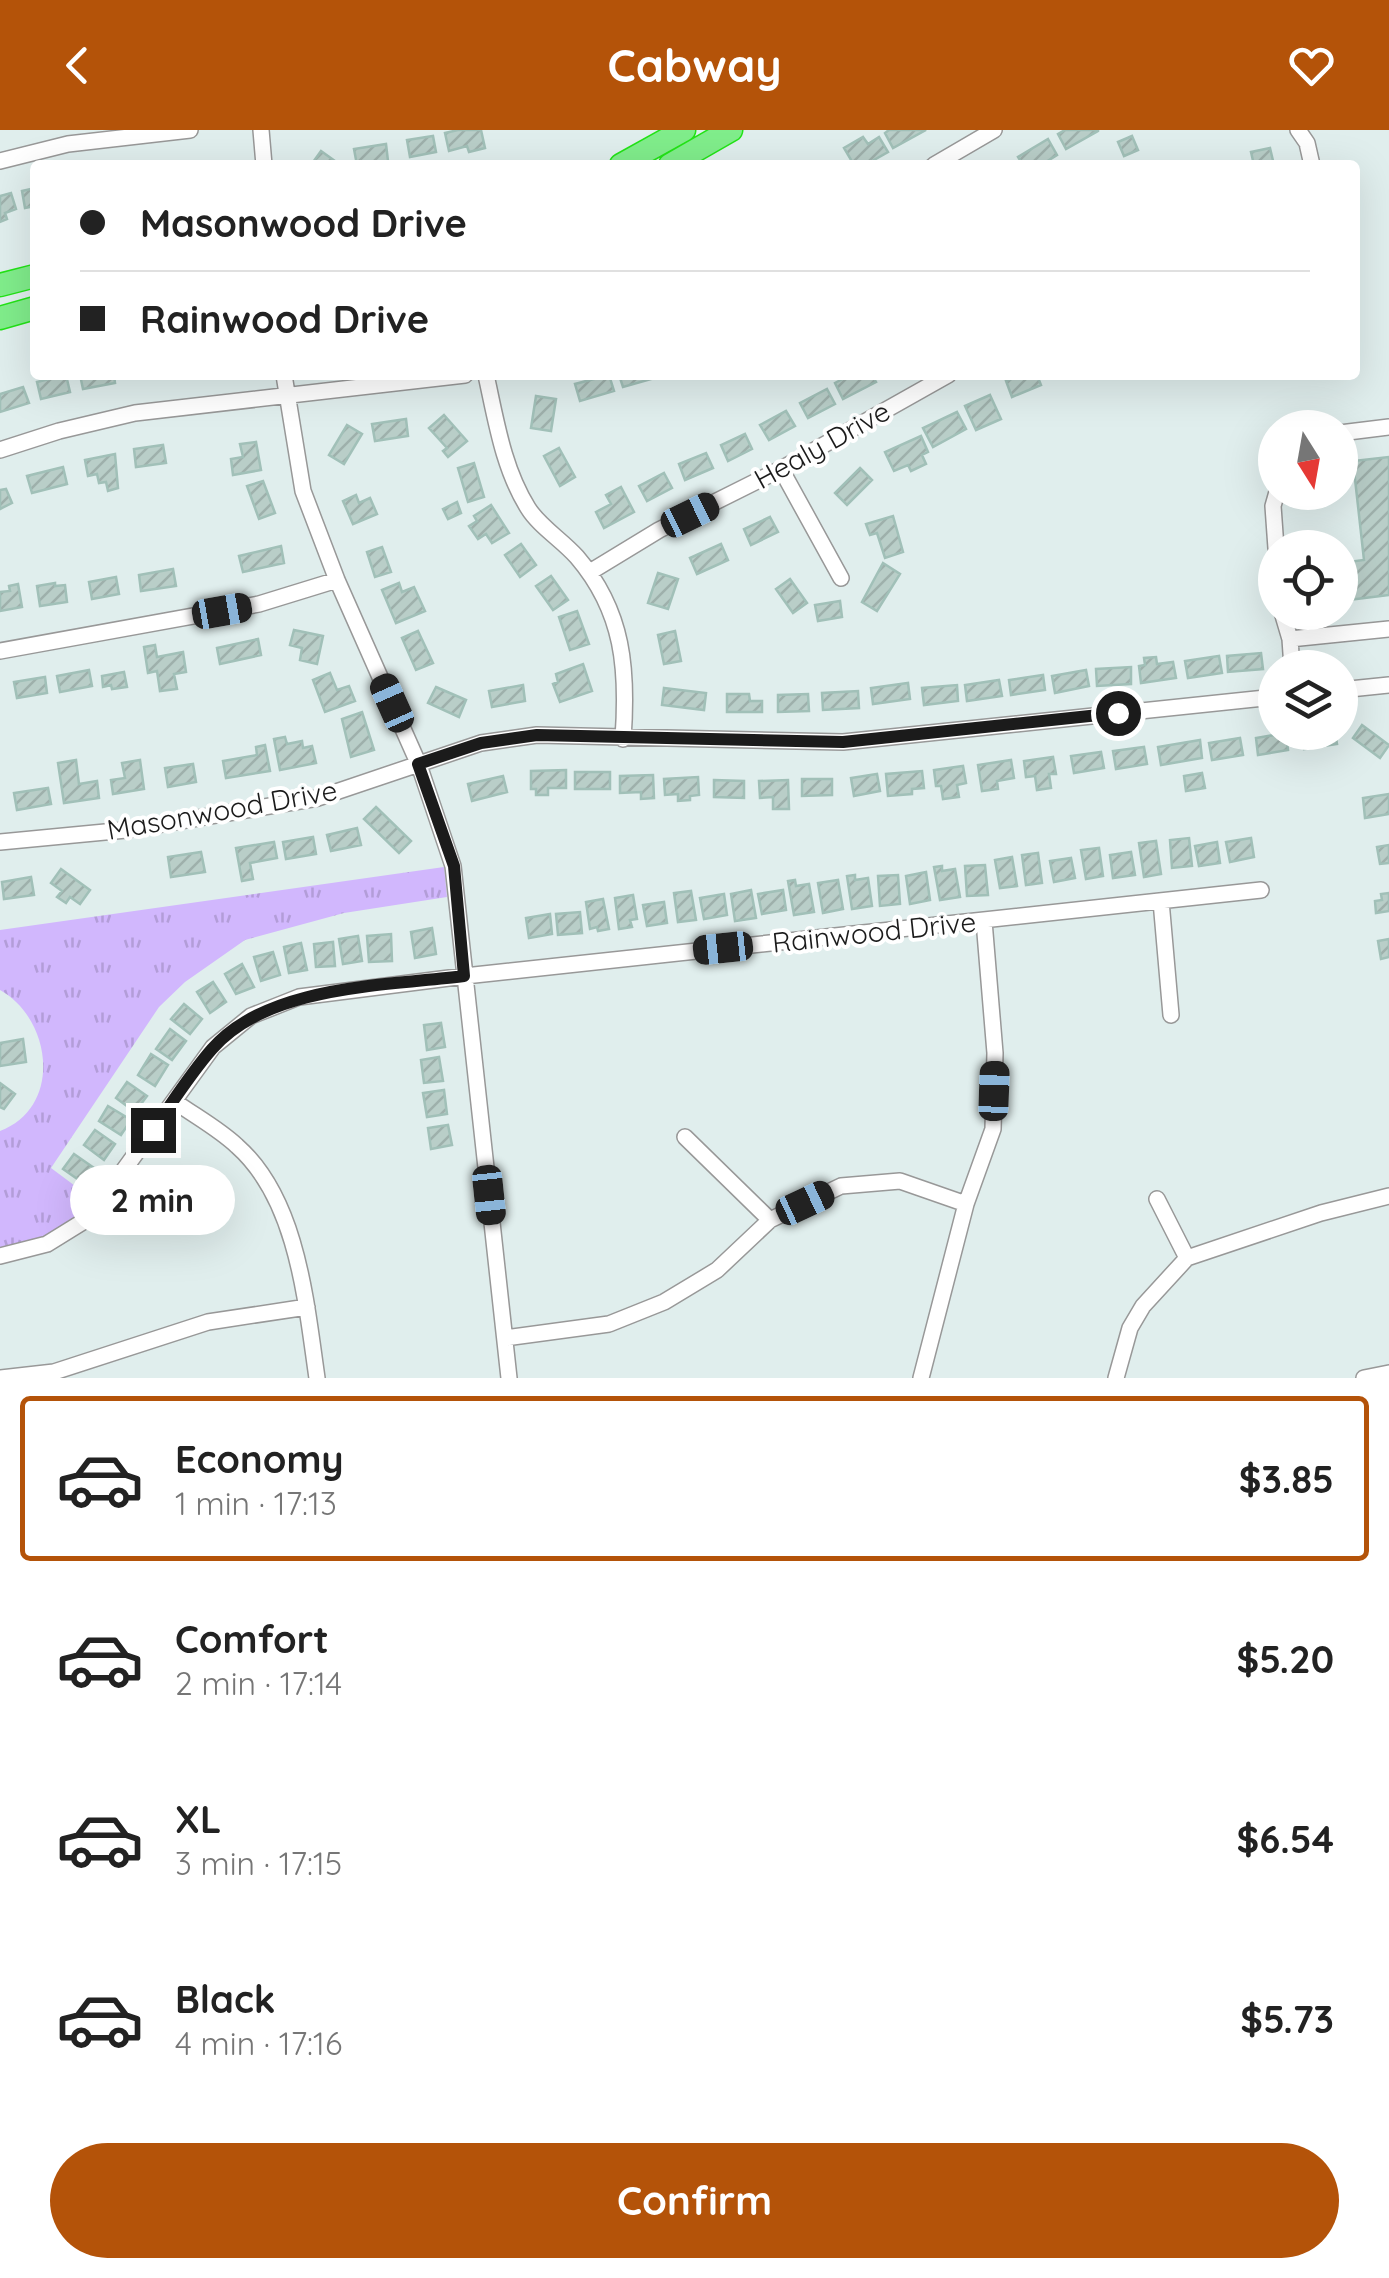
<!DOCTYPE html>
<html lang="en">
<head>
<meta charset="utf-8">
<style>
  :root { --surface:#fff; --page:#f6f6f6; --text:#222; --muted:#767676; --line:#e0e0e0; --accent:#b45309 }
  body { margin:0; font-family:Quicksand,sans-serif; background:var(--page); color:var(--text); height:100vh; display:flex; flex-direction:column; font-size:38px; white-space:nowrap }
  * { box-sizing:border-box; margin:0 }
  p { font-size:32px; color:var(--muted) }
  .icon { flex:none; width:55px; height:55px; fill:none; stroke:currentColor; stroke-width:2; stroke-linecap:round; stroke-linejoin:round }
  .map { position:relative; height:1248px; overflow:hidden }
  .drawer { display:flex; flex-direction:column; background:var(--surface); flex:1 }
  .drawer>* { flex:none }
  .banner { position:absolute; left:30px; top:30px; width:1330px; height:220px; border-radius:10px; box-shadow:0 10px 40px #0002; display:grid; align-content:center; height:220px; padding:0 50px; background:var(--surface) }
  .needle { width:65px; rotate:169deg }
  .tools { position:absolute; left:1258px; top:280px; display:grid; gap:20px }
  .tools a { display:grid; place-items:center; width:100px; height:100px; border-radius:50%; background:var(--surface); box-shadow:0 10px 40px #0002; font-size:50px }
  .end { position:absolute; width:45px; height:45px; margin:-22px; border:12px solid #1b1b1b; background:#fff; box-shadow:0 0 0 5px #fff }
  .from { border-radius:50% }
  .bubble { position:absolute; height:70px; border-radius:35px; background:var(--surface); box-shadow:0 10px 40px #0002; font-size:32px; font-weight:700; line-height:70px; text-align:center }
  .car { position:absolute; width:30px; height:60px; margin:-30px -15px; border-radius:12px; box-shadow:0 0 8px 2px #0007; background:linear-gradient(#222 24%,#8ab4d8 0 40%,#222 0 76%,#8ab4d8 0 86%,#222 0) }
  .banner b { display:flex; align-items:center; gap:35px; height:95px; font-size:38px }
  .banner b+b { border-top:2px solid var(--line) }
  .banner i { width:25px; height:25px; background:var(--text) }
  ul { padding:18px 0 0; list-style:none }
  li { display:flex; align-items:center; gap:30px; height:165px; margin:0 20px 15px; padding:0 30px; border:5px solid transparent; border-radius:10px }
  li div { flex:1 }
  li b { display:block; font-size:38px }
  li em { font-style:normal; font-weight:700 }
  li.selected { border-color:var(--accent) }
  li>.icon { width:90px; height:90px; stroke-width:1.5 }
  .button { display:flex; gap:20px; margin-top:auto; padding:20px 50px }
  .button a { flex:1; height:115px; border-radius:60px; background:var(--accent); color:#fff; font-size:40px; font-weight:700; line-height:115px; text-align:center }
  header { display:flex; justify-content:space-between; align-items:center; height:130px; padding:0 50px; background:var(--accent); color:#fff; font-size:45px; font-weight:700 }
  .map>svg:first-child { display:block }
  .park { fill:url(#park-tufts) }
  .building { fill:url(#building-hatch); stroke:#a1c0b8; stroke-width:2.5 }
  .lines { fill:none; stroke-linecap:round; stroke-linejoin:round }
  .minor-casing { stroke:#989898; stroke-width:18 }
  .highway-casing { stroke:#22e316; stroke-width:25 }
  .minor { stroke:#fff; stroke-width:15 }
  .highway { stroke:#80ed8b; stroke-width:22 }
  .route { stroke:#1b1b1b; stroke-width:12 }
  .labels { text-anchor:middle; stroke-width:8; stroke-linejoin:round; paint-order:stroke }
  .street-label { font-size:28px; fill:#1b1b1b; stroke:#fff }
</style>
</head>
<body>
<header><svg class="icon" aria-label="back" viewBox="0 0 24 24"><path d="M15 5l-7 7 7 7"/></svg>Cabway<svg class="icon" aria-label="heart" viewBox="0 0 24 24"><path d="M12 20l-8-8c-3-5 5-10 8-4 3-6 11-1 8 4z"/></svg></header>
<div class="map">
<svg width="1389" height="1248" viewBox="0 0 1389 1248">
  <defs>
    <pattern id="park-tufts" width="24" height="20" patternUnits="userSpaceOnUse" patternTransform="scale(2.5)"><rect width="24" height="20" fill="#d1b7fd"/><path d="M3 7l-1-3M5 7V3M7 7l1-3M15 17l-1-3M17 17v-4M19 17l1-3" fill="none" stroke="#b39dd8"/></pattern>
    <pattern id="building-hatch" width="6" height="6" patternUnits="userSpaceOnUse" patternTransform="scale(2.5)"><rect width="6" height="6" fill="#b9cec8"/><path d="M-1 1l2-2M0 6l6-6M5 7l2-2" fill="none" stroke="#9eb0ab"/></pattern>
  </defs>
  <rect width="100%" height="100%" fill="#e0eeed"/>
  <path class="park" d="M444,737L447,767L344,783L245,810L185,852L159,877L51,1038L94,1070C75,1100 33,1113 0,1121V1001C63,977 52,889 0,860V800Z"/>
  <path class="building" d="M458,0H481L485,18L469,22L467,16L449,21L445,3Z
    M889,0H926L893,18L885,3Z
    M1065,0H1098V1L1066,19L1058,4Z
    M433,6L436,22L410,27L407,10Z
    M1132,6L1138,20L1124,26L1118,12Z
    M863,7L868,14L879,7L888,22L865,35H854L844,18Z
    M1048,9L1057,25L1041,35H1023L1018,27Z
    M386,14L388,31L357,35L354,19Z
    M1270,18L1274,35H1254L1251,22Z
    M321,21L335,31L332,35H311Z
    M35,58V76L25,78L22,61Z
    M11,63L16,79L5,83L7,89L0,92V66Z
    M66,245L70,262L41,269L37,252Z
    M80,245H114L115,253L83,259Z
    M609,245L614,261L580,271L575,254Z
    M619,245H654L655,248L623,257Z
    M850,245H872L876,252L843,269L835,253Z
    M1020,245H1037L1041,255L1012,267L1006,251Z
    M23,257L29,273L0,282V264Z
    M827,259L835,274L808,288L800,273Z
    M990,265L1001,289L976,300L965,276Z
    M536,266L556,269L551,301L531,298Z
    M786,281L795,296L769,310L760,295Z
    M957,282L966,299L933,317L923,298Z
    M444,285L467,311L448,327L443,321L447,318L429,298Z
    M406,289L408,306L375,311L372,294Z
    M347,295L362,304L344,334L329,325Z
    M745,304L752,319L728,331L721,315Z
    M921,306L928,322L922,325L926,334L911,341L908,335L894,341L885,322Z
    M256,312L261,340L233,345L231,329L243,327L240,314Z
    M163,315L166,333L136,337L134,319Z
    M559,318L575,347L560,356L544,326Z
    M706,323L713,338L685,350L679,334Z
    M115,324L118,358L108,361L106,352L99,353L97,344L88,346L85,330Z
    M1389,327V465L1340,471V433L1364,430L1353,331Z
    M474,333L484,367L468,372L458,338Z
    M63,337L67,354L32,363L27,346Z
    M860,338L872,350L847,375L835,363Z
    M664,343L672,358L647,371L639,356Z
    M263,351L275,383L259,389L247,356Z
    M621,357L634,382L604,398L596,382L611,374L606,365Z
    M6,359L12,373L0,379V360Z
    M356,365L359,373L370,368L377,384L353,394L343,371Z
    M457,372L461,383L448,389L443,379Z
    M491,375L509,403L492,413L486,404L478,409L469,396L477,391L474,386Z
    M893,386L903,422L885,428L877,403L870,405L866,394Z
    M770,387L778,402L751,415L744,399Z
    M521,414L536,435L520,447L505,425Z
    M721,414L728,430L697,444L690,428Z
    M281,416L284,433L243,442L239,426Z
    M382,417L391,442L375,447L367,422Z
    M883,433L900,444L877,481L862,472Z
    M173,439L176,456L141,461L139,445Z
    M658,443L678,449L668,479L648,473Z
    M551,446L568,470L553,480L536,456Z
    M116,447L119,464L92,469L89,452Z
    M790,449L807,473L793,483L776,459Z
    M55,453V456L65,455L67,472L40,476L37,456Z
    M399,453L402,462L414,457L425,481L396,493L382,460Z
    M18,454L22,477L0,481V462L10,461L9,456Z
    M840,471L842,487L818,491L815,475Z
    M577,481L589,514L570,520L559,487Z
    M294,500L323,506L317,534L300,530L302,518L290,515Z
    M418,501L433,533L416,540L402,508Z
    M675,501L681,531L664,534L658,505Z
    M258,509L261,525L220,534L217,518Z
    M155,515L157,527L183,522L186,542L174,544L177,559L160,561L157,541L148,543L144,517Z
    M1261,523L1263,539L1228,542L1227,526Z
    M1219,526L1222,543L1188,548L1185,531Z
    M1156,527L1157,534L1173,532L1176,548L1141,553L1139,536L1145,535L1144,528Z
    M583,534L592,561L560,572L553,554L558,552L556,544Z
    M1131,537V554L1097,556L1096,539Z
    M89,540L92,556L60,562L57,546Z
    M1086,540L1089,556L1055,563L1052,546Z
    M124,542L127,557L112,559L111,555L103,557L102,546Z
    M330,543L337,560L349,556L355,571L325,582L313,550Z
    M1043,545L1045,560L1011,565L1009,550Z
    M45,547L47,563L17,568L14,552Z
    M999,550L1002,566L967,571L965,555Z
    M908,553L910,569L873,574L871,558Z
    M523,555L525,571L492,577L489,561Z
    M957,555L958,571L924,575L922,558Z
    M436,557L466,570L459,587L428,573Z
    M664,558L706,563L704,580L662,575Z
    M858,561L859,578L823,580L822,563Z
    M727,564H749L750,571H762V582H727Z
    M808,564L809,581L778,582V565Z
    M362,582L374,620L351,627L342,589Z
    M1362,595L1389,615L1380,628L1353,608Z
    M1301,602H1335L1337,614L1304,619Z
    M1286,603L1288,620L1258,625L1256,608Z
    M285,607L287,614L302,611L303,618L312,616L316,633L280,640L274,609Z
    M1240,608L1243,625L1212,630L1209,613Z
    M1200,610L1202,628L1161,635L1158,617Z
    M265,615L270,641L226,648L223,631L257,625L256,617Z
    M1144,617L1147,634L1116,639L1113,621Z
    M1101,622L1104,638L1074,643L1071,626Z
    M1053,627L1056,644H1049L1051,658L1037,660L1035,646L1026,647L1024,631Z
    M76,630L79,654L97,651L99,668L64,673L58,633Z
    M140,630L144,659L113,664L111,650L125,648L122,633Z
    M1011,630L1014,648L997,651L998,659L982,661L978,635Z
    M193,634L196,652L168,657L165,638Z
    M963,636L966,653L957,655L959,667L943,669L941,656H936L934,640Z
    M566,640V658H548V665H536V659H531V641Z
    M922,641L924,658L912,659V664L888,666L886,644Z
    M575,642H610V659H575Z
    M1202,643L1205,658L1186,661L1184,646Z
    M877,644L880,661L854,666L851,648Z
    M653,645L654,668L641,669V662L620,663V646Z
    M503,646L507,662L472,671L468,654Z
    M698,647L699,665L690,666V670L678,671V664L665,665L664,649Z
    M802,649H832V665L802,666Z
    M714,650L744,651V668L714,667Z
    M788,650L789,679H773V667L760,668L759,651Z
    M48,658L51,674L17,680L14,663Z
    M1389,664V684L1365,688L1363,668Z
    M376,677L411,711L399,723L364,689Z
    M357,698L361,715L331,721L327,705Z
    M313,707L316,724L286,729L283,712Z
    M1189,708L1192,736L1172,738L1170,710Z
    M1251,708L1254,727L1230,732L1226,712Z
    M1156,711L1161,744L1144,747L1139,713Z
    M274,712L277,728L250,733L253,749L242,751L236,718Z
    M1217,712L1220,733L1199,736L1195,716Z
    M1389,715V733L1380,734L1377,717Z
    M1099,718L1103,746L1086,749L1081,720Z
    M201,722L205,742L171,747L168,727Z
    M1131,722L1135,745L1113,748L1110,725Z
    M1038,723L1042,753L1026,755L1022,725Z
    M1012,727L1017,756L1000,758L995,730Z
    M1071,728L1075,748L1054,752L1050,731Z
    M985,735L988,765L967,766L965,736Z
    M942,736V741L955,739L960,767L940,770L934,737Z
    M61,739L90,760L80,774L70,767L66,773L57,767L62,761L51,753Z
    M926,742L930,770L910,774L906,746Z
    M855,745V750L868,748L872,776L852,779L847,746Z
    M898,745L900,774L880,776L878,746Z
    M31,747L34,765L4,769L2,752Z
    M795,750L796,756L809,754L814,782L794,785L788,751Z
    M838,750L843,779L823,783L818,753Z
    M751,760L756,788L735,791L731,764Z
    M783,760L786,780L762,784L758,764Z
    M691,761L696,790L678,792L674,763Z
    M1389,763V781L1376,783L1375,771L1382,770L1381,764Z
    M724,764L727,785L704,789L700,768Z
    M633,765L637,789L630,790L632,797L619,799L615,768Z
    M603,769L609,799L598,801L597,797L590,799L586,772Z
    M664,772L667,793L647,796L643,775Z
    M580,782L582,803L558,805L556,784Z
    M550,784L552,804L529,808L526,788Z
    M432,798L436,824L415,828L411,802Z
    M391,804L392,831L369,832L367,806Z
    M358,806L362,831L343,834L339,809Z
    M1389,809V827L1381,829L1378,811Z
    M333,812L335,836L316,837L314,814Z
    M301,813L307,840L289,843L284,817Z
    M273,822L280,845L261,851L254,827Z
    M242,834L254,857L236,864L225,844Z
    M213,852L226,872L210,883L197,862Z
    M184,874L202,889L190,904L171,889Z
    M441,893L445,917L427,920L424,895Z
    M170,899L186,911L172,930L156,919Z
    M23,909L26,932L0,936V913Z
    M151,924L168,935L155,956L138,945Z
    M439,927L443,951L424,953L421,930Z
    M127,952L147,966L135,982L116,968Z
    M0,953L15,964L4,979L0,977Z
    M444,960L447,984L427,987L423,963Z
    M108,976L131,990L121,1005L99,991Z
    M448,995L452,1015L431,1019L428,998Z
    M95,1000L115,1014L104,1030L84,1015Z
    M74,1024L97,1040L86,1055L63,1039Z"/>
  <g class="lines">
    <defs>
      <path id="minor" d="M261,0L264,35
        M1298,0L1307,13L1312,35
        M0,31L68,14L190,0
        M934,35L994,0
        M284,245L303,361L337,450L419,635L453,736L509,1248
        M486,245C496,290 503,338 528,378C539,396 562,410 577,427C624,482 628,540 623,609
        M1340,303L1389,297
        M0,320L59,301L135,283L465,245
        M781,339L841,448
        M1276,418L1273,376L1277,362
        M590,442L659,400L781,339L948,245
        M1282,482L1290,509L1292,538
        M1290,509L1389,499
        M0,521L259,474L337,450
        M1340,560L1389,555
        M0,712L126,700L318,668L481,613L537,605L843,612L1275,567
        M1161,771L1171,885
        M174,971C195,986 219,999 237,1016C298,1070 306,1173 317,1248
        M685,1007L770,1090
        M1157,1069L1187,1128
        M0,1126L47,1114L89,1088L213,917L251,886L299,867L465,846L1261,760
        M505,1208L609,1194L664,1172L717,1140L770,1090L841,1056L900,1051L966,1074
        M0,1248L54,1242L208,1192L307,1177
        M921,1248L966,1074L993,999L995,923L984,791
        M1116,1248L1130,1198L1143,1176L1187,1128L1321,1083L1389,1066
        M1364,1248L1389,1243"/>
      <path id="highway" d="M621,35L684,0
        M670,35L731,0
        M0,155L35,146
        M0,188L35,178"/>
    </defs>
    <use href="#minor" class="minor-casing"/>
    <use href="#highway" class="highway-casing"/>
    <use href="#minor" class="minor"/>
    <use href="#highway" class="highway"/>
  </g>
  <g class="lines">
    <path class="route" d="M153,1000C172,973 190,944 212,919C268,855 384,856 464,846L454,736L418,634L481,613L537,605L843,612L1118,583"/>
  </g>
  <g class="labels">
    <g class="street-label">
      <text transform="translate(822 315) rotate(-29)" y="10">Healy Drive</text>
      <text transform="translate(222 680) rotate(-10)" y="10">Masonwood Drive</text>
      <text transform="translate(874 802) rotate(-6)" y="10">Rainwood Drive</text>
    </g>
  </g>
</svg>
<div class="tools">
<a><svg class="needle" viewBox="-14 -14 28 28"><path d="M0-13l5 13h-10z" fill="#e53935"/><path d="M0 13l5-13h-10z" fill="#767676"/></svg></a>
<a><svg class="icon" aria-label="locate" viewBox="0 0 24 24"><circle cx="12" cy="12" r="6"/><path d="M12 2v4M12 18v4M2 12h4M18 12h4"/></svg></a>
<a><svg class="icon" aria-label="layers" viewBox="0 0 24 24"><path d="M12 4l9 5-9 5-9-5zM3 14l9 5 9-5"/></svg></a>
</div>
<i class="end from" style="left:1118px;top:583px"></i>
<i class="end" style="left:153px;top:1000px"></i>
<div class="bubble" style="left:70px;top:1035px;width:165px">2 min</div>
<i class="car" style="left:690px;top:385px;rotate:64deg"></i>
<i class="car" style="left:222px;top:481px;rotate:80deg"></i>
<i class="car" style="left:392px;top:573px;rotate:336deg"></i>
<i class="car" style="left:723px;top:818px;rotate:264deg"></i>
<i class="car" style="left:994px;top:961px;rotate:2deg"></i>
<i class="car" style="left:489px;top:1065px;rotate:174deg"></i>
<i class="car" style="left:805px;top:1073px;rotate:65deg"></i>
<div class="banner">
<b><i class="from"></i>Masonwood Drive</b>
<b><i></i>Rainwood Drive</b>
</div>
</div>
<section class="drawer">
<ul>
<li class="selected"><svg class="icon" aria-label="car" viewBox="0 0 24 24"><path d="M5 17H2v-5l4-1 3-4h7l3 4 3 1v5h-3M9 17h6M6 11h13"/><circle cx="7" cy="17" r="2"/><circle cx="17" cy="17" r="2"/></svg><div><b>Economy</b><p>1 min · 17:13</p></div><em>$3.85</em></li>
<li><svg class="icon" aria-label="car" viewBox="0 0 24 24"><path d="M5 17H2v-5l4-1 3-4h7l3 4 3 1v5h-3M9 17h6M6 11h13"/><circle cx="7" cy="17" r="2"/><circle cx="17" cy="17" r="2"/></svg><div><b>Comfort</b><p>2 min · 17:14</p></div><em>$5.20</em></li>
<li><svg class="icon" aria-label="car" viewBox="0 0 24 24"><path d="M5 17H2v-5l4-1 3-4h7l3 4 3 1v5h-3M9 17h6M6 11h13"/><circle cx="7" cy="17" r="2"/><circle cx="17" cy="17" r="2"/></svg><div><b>XL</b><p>3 min · 17:15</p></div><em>$6.54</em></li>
<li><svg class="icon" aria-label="car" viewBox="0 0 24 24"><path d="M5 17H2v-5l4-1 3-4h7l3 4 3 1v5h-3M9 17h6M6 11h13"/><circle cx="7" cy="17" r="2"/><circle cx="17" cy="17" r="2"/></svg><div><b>Black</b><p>4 min · 17:16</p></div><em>$5.73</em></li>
</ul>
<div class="button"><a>Confirm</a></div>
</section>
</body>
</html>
